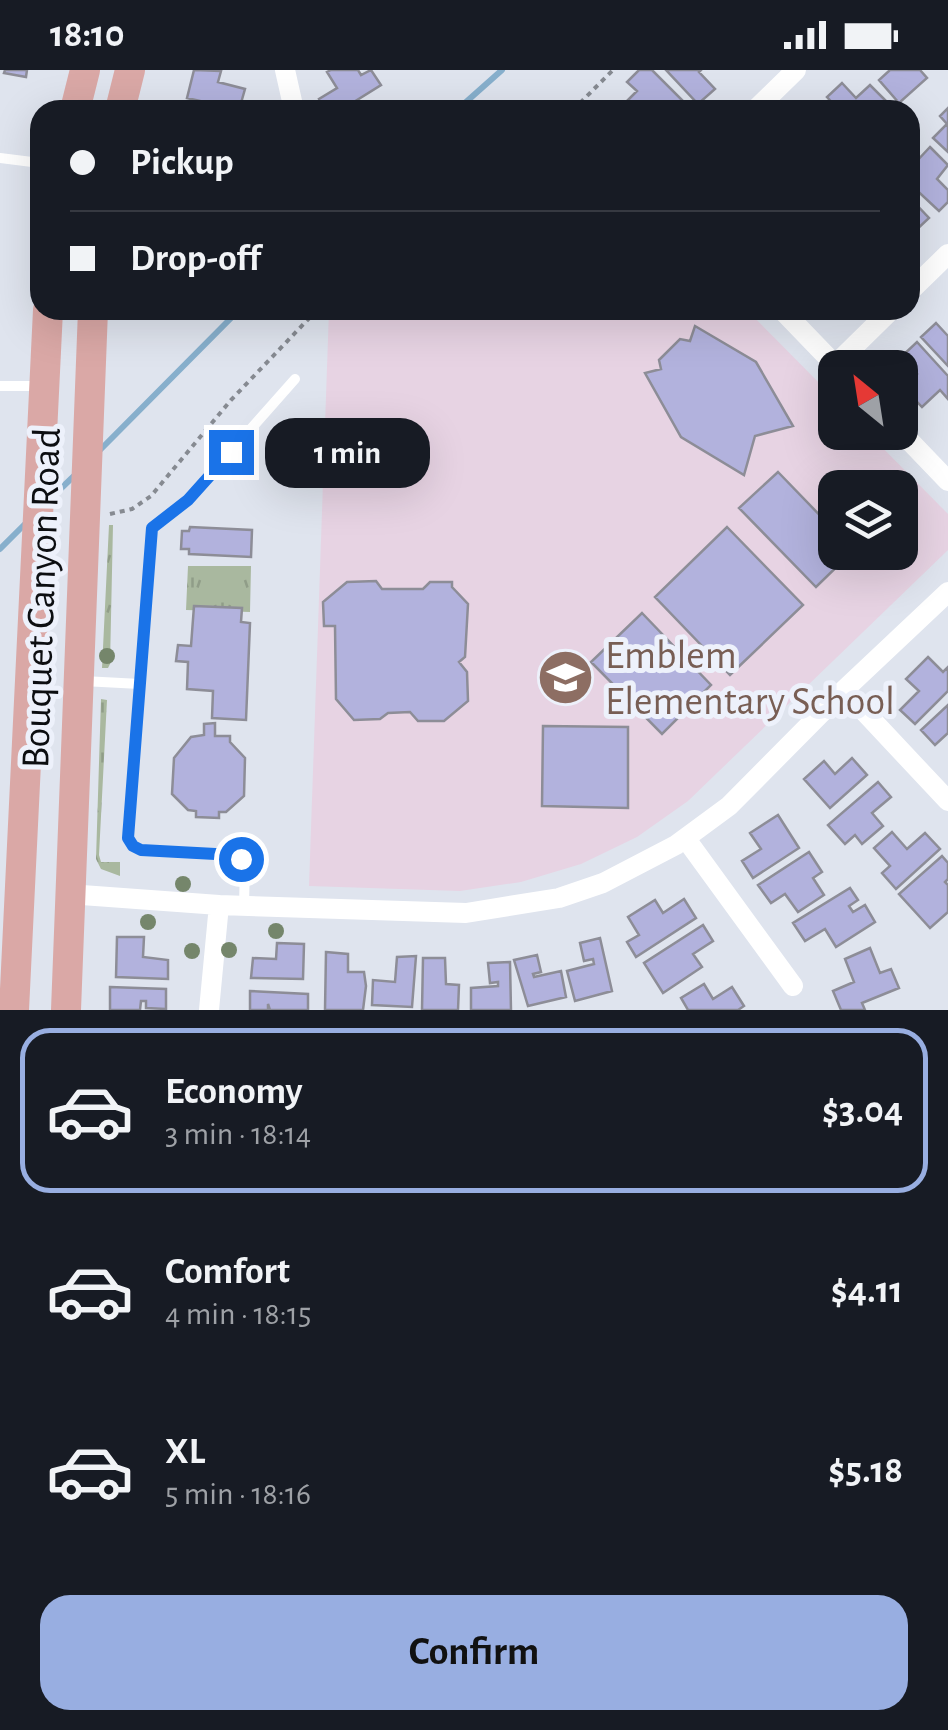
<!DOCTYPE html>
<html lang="en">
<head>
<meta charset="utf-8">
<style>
  :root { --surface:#171b24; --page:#20242c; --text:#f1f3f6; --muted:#9ea1a6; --line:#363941; --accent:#98aee1 }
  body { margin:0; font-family:"Alegreya Sans",sans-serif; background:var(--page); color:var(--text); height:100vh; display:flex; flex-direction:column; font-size:38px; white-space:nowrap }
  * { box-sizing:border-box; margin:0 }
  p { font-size:32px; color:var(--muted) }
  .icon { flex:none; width:55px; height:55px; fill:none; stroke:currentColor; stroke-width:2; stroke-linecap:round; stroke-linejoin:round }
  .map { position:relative; height:940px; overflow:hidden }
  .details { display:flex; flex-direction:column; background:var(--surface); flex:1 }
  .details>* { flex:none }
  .banner { position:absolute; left:30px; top:30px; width:890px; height:220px; border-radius:30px; box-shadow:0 10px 40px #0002; display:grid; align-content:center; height:220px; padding:0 40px; background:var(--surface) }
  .needle { width:65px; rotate:330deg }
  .controls { position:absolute; left:818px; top:280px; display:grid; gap:20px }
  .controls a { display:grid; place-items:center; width:100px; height:100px; border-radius:20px; background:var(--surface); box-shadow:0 10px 40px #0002; font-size:50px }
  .end { position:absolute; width:45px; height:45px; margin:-22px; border:12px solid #1a73e8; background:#fff; box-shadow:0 0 0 5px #fff }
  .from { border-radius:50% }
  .bubble { position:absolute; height:70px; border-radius:30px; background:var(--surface); box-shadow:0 10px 40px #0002; font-size:32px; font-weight:600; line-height:70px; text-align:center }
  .banner b { display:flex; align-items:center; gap:35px; height:95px; font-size:38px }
  .banner b+b { border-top:2px solid var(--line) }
  .banner i { width:25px; height:25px; background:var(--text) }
  ul { padding:18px 0 0; list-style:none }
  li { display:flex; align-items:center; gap:30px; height:165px; margin:0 20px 15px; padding:0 20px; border:5px solid transparent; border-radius:30px }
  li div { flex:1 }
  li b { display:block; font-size:38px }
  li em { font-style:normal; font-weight:600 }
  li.current { border-color:var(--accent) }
  li>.icon { width:90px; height:90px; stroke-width:1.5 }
  .cta { display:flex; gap:20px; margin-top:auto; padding:20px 40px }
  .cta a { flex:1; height:115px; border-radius:30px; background:var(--accent); color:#111; font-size:40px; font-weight:600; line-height:115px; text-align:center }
  .status { display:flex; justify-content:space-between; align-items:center; height:70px; padding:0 50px; background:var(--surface); direction:ltr }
  .status svg { height:28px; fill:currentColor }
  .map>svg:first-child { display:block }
  .education { fill:#e7d3e3; fill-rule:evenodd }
  .grass { fill:url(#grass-tufts) }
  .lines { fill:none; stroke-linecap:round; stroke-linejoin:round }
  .stream { stroke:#87afcc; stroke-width:6 }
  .building { fill:#b2b2dd; stroke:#8d8d97; stroke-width:2.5 }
  .path { stroke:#868a91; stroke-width:4; stroke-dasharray:5 5; stroke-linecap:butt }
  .service { stroke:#fff; stroke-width:10 }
  .minor { stroke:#fff; stroke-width:20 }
  .primary { stroke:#daa8a6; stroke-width:30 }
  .tree { fill:#75866b }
  .route { stroke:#1a73e8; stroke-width:12 }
  .labels { text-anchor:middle; stroke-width:10; stroke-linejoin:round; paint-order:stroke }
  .street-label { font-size:40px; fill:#0c0e11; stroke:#edf1fb }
  .education-label { font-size:40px; fill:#785e54; stroke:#edf1fb; text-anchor:start }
</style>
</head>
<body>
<div class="status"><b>18:10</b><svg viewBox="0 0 49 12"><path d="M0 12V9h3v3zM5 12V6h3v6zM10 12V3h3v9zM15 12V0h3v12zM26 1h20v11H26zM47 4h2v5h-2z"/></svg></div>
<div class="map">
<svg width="948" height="940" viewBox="0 0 948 940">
  <defs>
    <pattern id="grass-tufts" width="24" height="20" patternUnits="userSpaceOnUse" patternTransform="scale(2.5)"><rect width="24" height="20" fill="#a9b89f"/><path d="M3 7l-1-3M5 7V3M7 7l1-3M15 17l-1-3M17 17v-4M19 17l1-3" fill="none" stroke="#909d88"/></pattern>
  </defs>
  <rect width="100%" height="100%" fill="#dfe4ee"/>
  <path class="education" d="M329,240H747L835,329V362L868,363L948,444V480L688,731L637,767L581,794L521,812L460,821L309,816ZM835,418H900V482H835Z"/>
  <path class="grass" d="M109,455H113L110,594L108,598H102Z
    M188,496H251L250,542L186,540Z
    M101,629L107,630L99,785L101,792H120V806L101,799L96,789Z"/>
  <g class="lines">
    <path class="stream" d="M457,40L502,0
      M99,381L239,240
      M49,430L76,404
      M0,479L26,453"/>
  </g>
  <path class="building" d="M5,0H27L26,7L4,3Z
    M194,0L221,1L218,12L245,19L239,40L187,28Z
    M331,0H358L361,5L371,0L381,15L341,40H325L319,29L337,18L327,2Z
    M639,0H652L684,32L676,40H670L662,32L654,40H631L624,34L637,21L627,12Z
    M666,0H701L699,2L715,19L698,34Z
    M890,0H920L927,8L899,33L879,10Z
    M842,13L856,28L870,15L890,35L884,40H839L827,27Z
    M948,38V82L933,68L947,54L940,46Z
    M930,77L948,95L937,109L948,120V132L939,141L910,114V90L914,94Z
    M910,128L929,148L913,163L910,160Z
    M936,253L948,266V296L921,267Z
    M695,256L756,292L793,356L755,366L744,405L681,367L645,303L661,299L659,290L680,269L690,271Z
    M917,272L948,306V329L940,320L922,337L903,317L917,304L901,287Z
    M778,402L835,461V482H852L816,517L739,438Z
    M190,457L252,460L251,487L189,484V479H181L182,461H189Z
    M727,457L803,535L730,605L655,527Z
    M376,511L382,519H423L430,512H452V517L468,534L465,587L459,592L467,602L468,631L444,651H418L410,642L388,643L380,649L354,650L336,629L335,556H324L323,532L347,512Z
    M194,536L242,538L241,552L250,553L246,650L212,648L213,621L187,619L188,592L176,591L178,575L191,576Z
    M642,543L711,615L662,664L591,592Z
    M928,587L943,602L948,597V621L915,654L900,640L919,621L906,609Z
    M948,635V663L935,675L921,660Z
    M215,653V666H230V672L245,688L244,726L226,742H219V748L196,747V741L188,740L172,724L174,688L191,667L204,665V654Z
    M543,656L628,657V738L542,736Z
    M852,688L867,705L830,738L804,709L824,691L835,704Z
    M878,712L891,727L872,743L883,756L862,774L855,765L845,774L828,755Z
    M778,745L799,778L753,808L742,791L761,779L750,763Z
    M892,762L907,779L925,763L940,779L896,819L882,803L890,796L874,778Z
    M809,782L822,802L813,808L824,825L798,842L785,824L771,833L758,815Z
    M942,786L948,793V809L945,812L948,815V842L930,858L899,824Z
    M850,818L858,830L849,836L853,842L865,835L875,852L836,877L825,859L805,871L793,853Z
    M684,829L696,848L636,887L627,872L639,865L628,847L655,830L663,843Z
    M703,855L713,871L693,884L702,897L663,923L644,893Z
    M117,867H144L143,887L168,890V909L116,907Z
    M600,868L612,921L575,931L567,901L594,894L593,889L584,891L580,873Z
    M277,873L304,874L303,909L251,908L253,888L276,889Z
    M870,878L880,903L891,899L899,918L862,933L865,940H841L833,921L854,912L845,889Z
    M326,882L348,884V902H364L366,916L363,940H325Z
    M537,885L541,902L533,904L534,907L561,901L566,927L528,936L514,890Z
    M416,886L412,937L372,935L373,910L395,912L397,887Z
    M423,888H445L446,914L459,915L458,940H422Z
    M510,892L511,940H471V918L498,916V912L490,913L488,893Z
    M704,914L713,929L732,917L744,936L738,940H688L681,928Z
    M110,917L166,919V939L146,938V931H141L140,940H110Z
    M250,921L308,924V940H270L268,934V940H250Z"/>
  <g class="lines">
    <path class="path" d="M573,40L613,0
      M110,444L132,439L151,426L231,330L317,240"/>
    <path class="service" d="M0,88L40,93
      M0,316H39
      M83,611L140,614
      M244,836L245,794L234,785L141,780L133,776L128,768L152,458L188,430L295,309"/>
    <path class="minor" d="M285,0L294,40
      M755,40L796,0
      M910,221L948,184
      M782,240L838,298
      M835,295L891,240
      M900,361L948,411
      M844,620L948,731
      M686,769L793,916
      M68,824L219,835L466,843L559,828L603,813L676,775L729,736L844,620L948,522
      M209,940L219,835"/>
    <path class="primary" d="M75,40L85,0
      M120,40L130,0
      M14,940L48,240
      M66,940L93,240"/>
  </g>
  <g class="tree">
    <circle cx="107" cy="586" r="8"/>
    <circle cx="183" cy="814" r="8"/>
    <circle cx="148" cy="852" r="8"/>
    <circle cx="276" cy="861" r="8"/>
    <circle cx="229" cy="880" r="8"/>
    <circle cx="192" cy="881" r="8"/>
  </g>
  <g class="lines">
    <path class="route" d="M231,382L188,430L152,458L128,768L133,776L141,780L234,785L241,789"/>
  </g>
  <defs>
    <symbol id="school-disc" viewBox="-11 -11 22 22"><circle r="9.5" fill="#8d6e63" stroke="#edf1fb"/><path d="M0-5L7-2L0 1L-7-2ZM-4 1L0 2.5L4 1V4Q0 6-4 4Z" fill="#fff"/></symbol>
  </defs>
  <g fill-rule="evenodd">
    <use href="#school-disc" x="534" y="576" width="63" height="63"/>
  </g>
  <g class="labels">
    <g class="street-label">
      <text transform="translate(40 528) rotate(-88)" y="14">Bouquet Canyon Road</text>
    </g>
    <g class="education-label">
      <text x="605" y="598">Emblem<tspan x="605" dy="46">Elementary School</tspan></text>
    </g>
  </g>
</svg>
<div class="controls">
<a><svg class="needle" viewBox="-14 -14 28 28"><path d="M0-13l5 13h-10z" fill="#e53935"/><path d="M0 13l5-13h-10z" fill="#9ea1a6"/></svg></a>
<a><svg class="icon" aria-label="layers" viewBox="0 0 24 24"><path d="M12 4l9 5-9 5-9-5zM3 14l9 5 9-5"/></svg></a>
</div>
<i class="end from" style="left:241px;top:789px"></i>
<i class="end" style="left:231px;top:382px"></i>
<div class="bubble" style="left:265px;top:348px;width:165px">1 min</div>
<div class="banner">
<b><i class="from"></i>Pickup</b>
<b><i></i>Drop-off</b>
</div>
</div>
<section class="details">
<ul>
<li class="current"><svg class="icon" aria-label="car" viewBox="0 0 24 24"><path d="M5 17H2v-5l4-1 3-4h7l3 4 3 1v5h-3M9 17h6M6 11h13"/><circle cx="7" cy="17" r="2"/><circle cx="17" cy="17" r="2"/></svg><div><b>Economy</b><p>3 min · 18:14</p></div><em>$3.04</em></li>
<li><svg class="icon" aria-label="car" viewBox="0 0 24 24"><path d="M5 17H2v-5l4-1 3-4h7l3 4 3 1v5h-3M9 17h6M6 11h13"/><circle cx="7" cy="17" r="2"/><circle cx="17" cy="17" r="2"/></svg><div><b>Comfort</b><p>4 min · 18:15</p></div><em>$4.11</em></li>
<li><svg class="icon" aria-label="car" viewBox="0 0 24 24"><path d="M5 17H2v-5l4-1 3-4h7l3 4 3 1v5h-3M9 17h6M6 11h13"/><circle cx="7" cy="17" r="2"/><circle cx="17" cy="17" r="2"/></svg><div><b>XL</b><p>5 min · 18:16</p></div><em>$5.18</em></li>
</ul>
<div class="cta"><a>Confirm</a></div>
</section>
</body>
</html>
